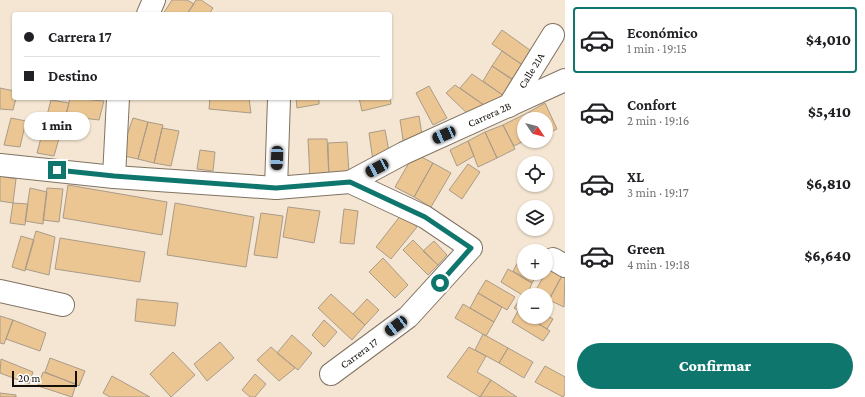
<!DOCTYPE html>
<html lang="es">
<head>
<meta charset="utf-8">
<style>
  :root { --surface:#fff; --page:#f6f6f6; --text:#202124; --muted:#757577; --line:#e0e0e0; --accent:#0f766e }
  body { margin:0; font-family:"Crimson Pro",serif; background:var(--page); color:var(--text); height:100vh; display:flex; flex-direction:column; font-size:15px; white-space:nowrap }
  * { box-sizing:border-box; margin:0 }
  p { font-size:13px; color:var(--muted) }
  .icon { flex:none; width:22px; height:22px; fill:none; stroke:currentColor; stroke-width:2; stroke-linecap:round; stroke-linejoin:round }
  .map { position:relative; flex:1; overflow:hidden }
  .panel { display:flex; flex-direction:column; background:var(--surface); width:300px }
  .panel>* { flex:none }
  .hud { position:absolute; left:12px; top:12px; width:380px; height:88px; border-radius:4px; box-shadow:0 1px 3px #0004; display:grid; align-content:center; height:88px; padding:0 12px; background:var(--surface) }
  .needle { width:26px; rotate:125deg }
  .buttons { position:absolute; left:517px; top:112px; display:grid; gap:8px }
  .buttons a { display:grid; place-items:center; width:36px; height:36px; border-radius:50%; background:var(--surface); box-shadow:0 1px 3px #0004; font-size:20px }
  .scale { position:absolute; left:12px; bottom:10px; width:65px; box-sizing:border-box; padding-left:4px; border:2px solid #151009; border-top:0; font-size:11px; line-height:14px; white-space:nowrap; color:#151009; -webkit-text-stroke:3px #fff; paint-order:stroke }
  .end { position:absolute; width:18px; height:18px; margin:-9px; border:5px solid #0f766e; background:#fff; box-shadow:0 0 0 2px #fff }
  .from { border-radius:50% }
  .bubble { position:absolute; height:28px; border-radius:14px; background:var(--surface); box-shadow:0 1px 3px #0004; font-size:13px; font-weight:800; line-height:28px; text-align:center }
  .car { position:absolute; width:12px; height:24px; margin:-12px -6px; border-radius:5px; box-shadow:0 0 3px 1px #0007; background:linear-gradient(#222 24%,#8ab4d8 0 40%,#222 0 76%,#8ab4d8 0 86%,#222 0) }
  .hud b { display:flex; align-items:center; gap:14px; height:38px; font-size:15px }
  .hud b+b { border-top:1px solid var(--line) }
  .hud i { width:10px; height:10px; background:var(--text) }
  ul { padding:7px 0 0; list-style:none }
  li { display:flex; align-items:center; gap:12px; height:66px; margin:0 8px 6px; padding:0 4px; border:2px solid transparent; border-radius:4px }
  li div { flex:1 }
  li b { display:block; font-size:15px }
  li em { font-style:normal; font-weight:800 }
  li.active { border-color:var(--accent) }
  li>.icon { width:36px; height:36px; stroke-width:1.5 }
  .button { display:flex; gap:8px; margin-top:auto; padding:8px 12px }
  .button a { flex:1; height:46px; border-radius:24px; background:var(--accent); color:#fff; font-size:16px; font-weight:800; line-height:46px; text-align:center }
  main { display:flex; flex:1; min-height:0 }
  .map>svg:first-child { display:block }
  .building { fill:#ecc692; stroke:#a99b89 }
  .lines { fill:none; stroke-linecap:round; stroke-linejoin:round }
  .minor-casing { stroke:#807362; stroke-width:24 }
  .minor { stroke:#fff; stroke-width:22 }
  .route { stroke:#0f766e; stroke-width:5 }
  .labels { text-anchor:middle; stroke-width:3; stroke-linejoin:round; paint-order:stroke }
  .street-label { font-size:11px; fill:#151009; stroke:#fff }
</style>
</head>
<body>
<main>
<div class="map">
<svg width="565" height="397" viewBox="0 0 565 397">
  <rect width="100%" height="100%" fill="#f5e6d3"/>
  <path class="building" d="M172,0H187L194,4L187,14H163Z
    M196,0H201L213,8L209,14H187Z
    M502,30L534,53L524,66L492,44Z
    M502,51L524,66L514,80L492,66Z
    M492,66L514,81L504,96L483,81Z
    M472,74L504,96L491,110L460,88Z
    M455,85L491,110L470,116L446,93Z
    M429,86L447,118L433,125L416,93Z
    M0,88L14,91V98H16L13,110L0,109Z
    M70,98L104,101L99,120L66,116Z
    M210,98H249L251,113L209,109Z
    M296,98H319V104L297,108Z
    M359,98H390L391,104L362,111Z
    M51,100L69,103L54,156L37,153Z
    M545,103L557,129L546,134V119H532L529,112Z
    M529,112L532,119H524V141L514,146L503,125Z
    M419,116L423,141L404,146L400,120Z
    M11,118L26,121L20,147L4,145Z
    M133,118L148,122L138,159L120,155Z
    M148,122L163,125L154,163L138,159Z
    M503,125L515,149L497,158L485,132Z
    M162,128L179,131L171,166L154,163Z
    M385,130L390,157L373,161L369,133Z
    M485,132L497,158L478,167L468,141Z
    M308,139H327L329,178H310Z
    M468,141L474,156L457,166L450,150Z
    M347,142L349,173L329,178L328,143Z
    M200,150L215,152L213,171L197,169Z
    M416,154L433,163L414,197L395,187L410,161Z
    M433,163L451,173L431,207L414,197Z
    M468,164L480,172L462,199L449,190Z
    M0,176L16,179L13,203L0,201Z
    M68,185L167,202L162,235L63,218Z
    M30,188L47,192L43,224L25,221Z
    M47,188L63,189L59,222L43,220Z
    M13,203L28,204L25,225L10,223Z
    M175,203L254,217L246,267L167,255Z
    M288,207L320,211L314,243L283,237Z
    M344,209L358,211L354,244L340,243Z
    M261,213L283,216L277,258L254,255Z
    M401,215L417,227L391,259L376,247Z
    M36,231L55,237L49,275L25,269Z
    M21,236L34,240L25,271L12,267Z
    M60,238L145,252L140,282L55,269Z
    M413,240L438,265L428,275L403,250Z
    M434,241L447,255L438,265L423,251Z
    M521,257L524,259V273H538L532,283L513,271Z
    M383,258L408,285L395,298L369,272Z
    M550,265L564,272L546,305V295H533Z
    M508,269L532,283L527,295L524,296L501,282Z
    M564,272H565L564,307L549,300Z
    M486,280L515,297L507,310L478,293Z
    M478,293L502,307L494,322L470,308Z
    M331,294L365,325L352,340L318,308Z
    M137,299L178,303L175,326L135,321Z
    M367,299L379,310L365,325L353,314Z
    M520,299L524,301V315L514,308Z
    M463,304L494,322L486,336L455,318Z
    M518,311L524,315V317H528L550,331L543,341L512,322Z
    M546,315L553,319L547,329L528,317H546Z
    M0,316L13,320L4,344L0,343Z
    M13,320L46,333L40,351L6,339Z
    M324,320L337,332L324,347L312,335Z
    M483,334L508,348L499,363L475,350Z
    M292,335L312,353L298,370L277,353Z
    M220,342L234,358L207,381L194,364Z
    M271,347L295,368L279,381L257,360Z
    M469,347L486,356L477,372L491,380L480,397L447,377Z
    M508,348L533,362L524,378L499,363Z
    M173,352L195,375L171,397L150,374Z
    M50,358L85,371L79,386L45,372Z
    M1,359L33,372L29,384L0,373Z
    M545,366L565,377V394L563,397L535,382Z
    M43,372L76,384L72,397L38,386Z
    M255,374L266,384L255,397H250L242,390Z
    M112,376L150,397H110L103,393Z
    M491,380L517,397H480Z
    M0,393L16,395V397H0Z"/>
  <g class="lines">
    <defs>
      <g id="minor">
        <path d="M148,14L154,0"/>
        <path id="s1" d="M509,106L553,35"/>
        <path d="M0,165L114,177L276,188L350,182L425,217L471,248L408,317L331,374"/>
        <path d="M114,177L118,98"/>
        <path id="s2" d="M350,182L404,153L565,80"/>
        <path d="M276,188L279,99"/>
        <path d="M553,259L565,266"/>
        <path d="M0,291L63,305"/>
      </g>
    </defs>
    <use href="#minor" class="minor-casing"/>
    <use href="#minor" class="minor"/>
  </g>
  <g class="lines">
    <path class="route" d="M57,170L114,176L276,188L350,182L425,217L471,248L440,283"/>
  </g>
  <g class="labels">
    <g class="street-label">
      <text dy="4" stroke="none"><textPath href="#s1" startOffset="42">Calle 21A</textPath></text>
      <text dy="4" stroke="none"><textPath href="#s2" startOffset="155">Carrera 2B</textPath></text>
      <text transform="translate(359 353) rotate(-36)" y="4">Carrera 17</text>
    </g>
  </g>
</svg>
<div class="buttons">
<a><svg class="needle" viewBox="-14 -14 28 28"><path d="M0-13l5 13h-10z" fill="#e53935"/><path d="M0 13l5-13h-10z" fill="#757577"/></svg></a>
<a><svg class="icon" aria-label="locate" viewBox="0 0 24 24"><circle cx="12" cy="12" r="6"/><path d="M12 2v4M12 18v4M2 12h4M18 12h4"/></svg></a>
<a><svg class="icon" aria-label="layers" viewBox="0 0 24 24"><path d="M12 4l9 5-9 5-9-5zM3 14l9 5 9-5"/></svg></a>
<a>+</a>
<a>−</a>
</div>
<div class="scale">20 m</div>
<i class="end from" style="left:440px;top:283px"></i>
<i class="end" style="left:57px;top:170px"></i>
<div class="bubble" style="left:24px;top:112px;width:66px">1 min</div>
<i class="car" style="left:444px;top:135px;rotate:246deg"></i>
<i class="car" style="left:277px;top:158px;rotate:182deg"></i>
<i class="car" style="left:377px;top:168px;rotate:242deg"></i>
<i class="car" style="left:396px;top:326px;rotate:233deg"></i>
<div class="hud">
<b><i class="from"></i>Carrera 17</b>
<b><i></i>Destino</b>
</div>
</div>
<section class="panel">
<ul>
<li class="active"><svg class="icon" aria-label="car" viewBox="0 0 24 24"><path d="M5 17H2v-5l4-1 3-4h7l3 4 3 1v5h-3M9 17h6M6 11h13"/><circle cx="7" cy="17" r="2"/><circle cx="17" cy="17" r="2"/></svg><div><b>Económico</b><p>1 min · 19:15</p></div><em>$4,010</em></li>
<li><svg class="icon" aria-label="car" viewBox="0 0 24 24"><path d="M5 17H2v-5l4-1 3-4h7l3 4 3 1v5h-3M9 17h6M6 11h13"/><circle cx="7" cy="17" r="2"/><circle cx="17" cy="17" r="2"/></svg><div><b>Confort</b><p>2 min · 19:16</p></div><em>$5,410</em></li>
<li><svg class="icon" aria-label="car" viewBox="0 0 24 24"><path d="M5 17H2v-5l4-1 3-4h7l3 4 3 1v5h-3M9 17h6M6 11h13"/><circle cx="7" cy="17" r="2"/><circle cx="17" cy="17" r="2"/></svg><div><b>XL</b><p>3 min · 19:17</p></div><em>$6,810</em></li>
<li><svg class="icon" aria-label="car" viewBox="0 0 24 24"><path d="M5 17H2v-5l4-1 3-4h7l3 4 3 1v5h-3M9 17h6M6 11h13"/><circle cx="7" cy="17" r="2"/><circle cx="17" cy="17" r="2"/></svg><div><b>Green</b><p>4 min · 19:18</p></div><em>$6,640</em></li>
</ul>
<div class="button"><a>Confirmar</a></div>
</section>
</main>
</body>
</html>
